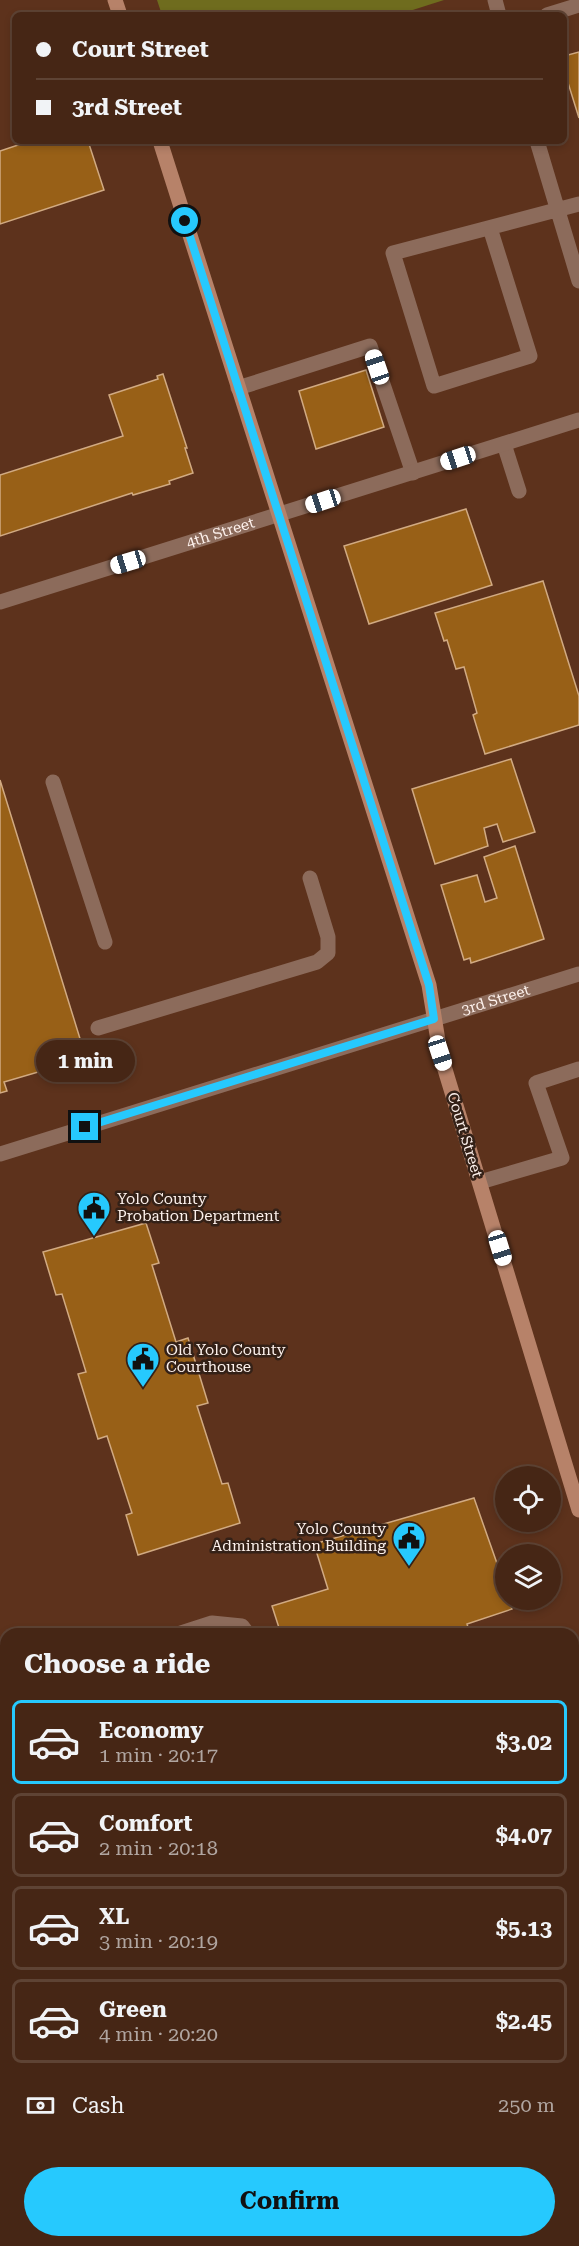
<!DOCTYPE html>
<html lang="en">
<head>
<meta charset="utf-8">
<style>
  :root { --surface:#462615; --page:#4d2e1e; --text:#f1f3f6; --muted:#b0a5a0; --line:#5e4334; --accent:#26c9fe }
  body { margin:0; font-family:"Roboto Serif",serif; background:var(--page); color:var(--text); height:100vh; display:flex; flex-direction:column; font-size:22px; white-space:nowrap }
  * { box-sizing:border-box; margin:0 }
  p { font-size:20px; color:var(--muted) }
  .icon { flex:none; width:33px; height:33px; fill:none; stroke:currentColor; stroke-width:2; stroke-linecap:round; stroke-linejoin:round }
  .map { position:relative; flex:1; overflow:hidden }
  .sheet { position:absolute; left:0px; top:1628px; width:579px; height:620px; display:flex; flex-direction:column; background:var(--surface); border-radius:18px 18px 0 0; box-shadow:0 3px 9px #0003,0 0 0 2px var(--line) }
  .sheet>* { flex:none }
  .top-card { position:absolute; left:12px; top:12px; width:555px; height:132px; border-radius:9px; box-shadow:0 3px 9px #0003,0 0 0 2px var(--line); display:grid; align-content:center; height:132px; padding:0 24px; background:var(--surface) }
  .tools { position:absolute; left:495px; top:1466px; display:grid; gap:12px }
  .tools a { display:grid; place-items:center; width:66px; height:66px; border-radius:50%; background:var(--surface); box-shadow:0 3px 9px #0003,0 0 0 2px var(--line); font-size:30px }
  .end { position:absolute; width:27px; height:27px; margin:-14px; border:8px solid #26c9fe; background:#111; box-shadow:0 0 0 3px #111 }
  .from { border-radius:50% }
  .bubble { position:absolute; height:42px; border-radius:21px; background:var(--surface); box-shadow:0 3px 9px #0003,0 0 0 2px var(--line); font-size:20px; font-weight:700; line-height:42px; text-align:center }
  .car { position:absolute; width:18px; height:36px; margin:-18px -9px; border-radius:8px; box-shadow:0 0 4px 2px #0007; background:linear-gradient(#fff 24%,#345 0 40%,#fff 0 76%,#345 0 86%,#fff 0) }
  .top-card b { display:flex; align-items:center; gap:21px; height:57px; font-size:22px }
  .top-card b+b { border-top:2px solid var(--line) }
  .top-card i { width:15px; height:15px; background:var(--text) }
  ul { padding:0; list-style:none }
  li { display:flex; align-items:center; gap:18px; height:84px; margin:0 12px 9px; padding:0 12px; border:3px solid var(--line); border-radius:9px }
  li div { flex:1 }
  li b { display:block; font-size:22px }
  li em { font-style:normal; font-weight:700 }
  li.current { border-color:var(--accent) }
  li>.icon { width:54px; height:54px; stroke-width:1.5 }
  h2 { padding:0 24px; font-size:27px; line-height:72px }
  .pay { display:flex; align-items:center; gap:15px; height:66px; padding:0 24px; font-size:22px }
  .pay p { margin-inline-start:auto }
  .cta { display:flex; gap:12px; margin-top:auto; padding:12px 24px }
  .cta a { flex:1; height:69px; border-radius:36px; background:var(--accent); color:#111; font-size:24px; font-weight:700; line-height:69px; text-align:center }
  .map>svg:first-child { display:block }
  .green { fill:#6f6c1e }
  .building { fill:#986017; stroke:#d1aa82; stroke-width:1.5 }
  .lines { fill:none; stroke-linecap:round; stroke-linejoin:round }
  .lane { stroke:#8c6b5b; stroke-width:15 }
  .street { stroke:#8c6b5b; stroke-width:15 }
  .secondary { stroke:#b78269; stroke-width:15 }
  .route { stroke:#26c9fe; stroke-width:8 }
  .labels { text-anchor:middle; stroke-width:5; stroke-linejoin:round; paint-order:stroke }
  .street-label { font-size:15px; fill:#fdf1ec; stroke:#342117 }
  .poi-label { font-size:15px; fill:#fdf1ec; stroke:#342117; text-anchor:start }
</style>
</head>
<body>
<div class="map">
<svg width="579" height="2246" viewBox="0 0 579 2246">
  <rect width="100%" height="100%" fill="#5d321c"/>
  <path class="green" d="M157,0H444L397,15H162Z"/>
  <path class="building" d="M579,52V118L564,70V56Z
    M30,141H88L104,190L0,224V151Z
    M366,370L384,427L316,449L299,391Z
    M163,374L187,448H185L193,473L169,481L170,484L133,495L132,493L0,536V475L123,436L109,395L158,379L157,376Z
    M466,509L492,585L369,624L344,546Z
    M543,581L579,696V725L485,754L473,715L477,713L464,667L456,669L447,640L444,641L435,613Z
    M511,759L535,832L503,842L497,824L484,828L488,846L435,864L412,789Z
    M0,780L86,1058L4,1082L7,1091L0,1093Z
    M515,846L544,939L471,963L470,958L464,960L441,885L477,875L485,902L497,898L484,857Z
    M146,1223L159,1263L152,1265L176,1342L188,1338L208,1403L197,1406L222,1484L228,1483L240,1523L138,1555L126,1515L132,1513L107,1436L98,1439L78,1374L86,1372L62,1294L56,1295L43,1252Z
    M474,1498L506,1589V1599H509L512,1609L467,1624L470,1634H281L272,1606L328,1589L314,1544Z
    M573,1805L579,1825V1839L573,1841Z
    M579,1857V1938L573,1940V1860Z
    M579,1943V2034L573,2036V1945Z
    M6,2015V2093L0,2095V2017Z
    M6,2158V2208L0,2188V2160Z"/>
  <g class="lines">
    <path class="lane" d="M495,0L499,15
      M547,15L579,5
      M537,141L579,281
      M490,228L530,356L434,386L393,253L579,204
      M238,388L370,346L413,473
      M504,444L519,491
      M53,782L105,942
      M98,1028L317,962L328,953V937L310,878
      M480,1182L562,1158L536,1083L579,1069
      M178,1634L212,1623L242,1626L248,1634
      M0,1984L6,1982
      M277,2241L279,2246
      M296,2246L312,2241"/>
    <g class="street">
      <path id="s1" d="M0,602L579,420"/>
      <path id="s2" d="M0,1154L579,974"/>
      <path d="M0,1710L6,1706"/>
      <path d="M0,1722L6,1740"/>
      <path d="M573,2083L579,2081"/>
      <path d="M162,2241L164,2246"/>
      <path d="M54,2246L70,2241"/>
    </g>
    <path class="secondary" d="M115,0L120,15
      M160,141L429,985L440,1053L579,1510"/>
  </g>
  <g class="lines">
    <path class="route" d="M85,1127L434,1019L429,985L185,221"/>
  </g>
  <defs>
    <symbol id="civic-pin" viewBox="-11 -11 22 30"><path d="M0 17L-7.5 6A9.5 9.5 0 1 1 7.5 6Z" fill="#26c9fe" stroke="#342117"/><path d="M-.6-6.5H3V-4.5H.6V-3L4-1V1h2V6H-6V1h2V-1L-.6-3ZM-1.2 2.5V6h2.4V2.5Z" fill="#111"/></symbol>
  </defs>
  <g fill-rule="evenodd">
    <use href="#civic-pin" x="75" y="1189" width="38" height="52"/>
    <use href="#civic-pin" x="124" y="1340" width="38" height="52"/>
    <use href="#civic-pin" x="390" y="1519" width="38" height="52"/>
  </g>
  <g class="labels">
    <g class="street-label">
      <text dy="5" stroke="none"><textPath href="#s1" startOffset="231">4th Street</textPath></text>
      <text dy="5" stroke="none"><textPath href="#s2" startOffset="519">3rd Street</textPath></text>
      <text transform="translate(465 1135) rotate(73)" y="5">Court Street</text>
    </g>
    <g class="poi-label">
      <text x="117" y="1204">Yolo County<tspan x="117" dy="17">Probation Department</tspan></text>
      <text x="166" y="1355">Old Yolo County<tspan x="166" dy="17">Courthouse</tspan></text>
      <text x="386" y="1534" text-anchor="end">Yolo County<tspan x="386" dy="17">Administration Building</tspan></text>
    </g>
  </g>
</svg>
<div class="tools">
<a><svg class="icon" aria-label="locate" viewBox="0 0 24 24"><circle cx="12" cy="12" r="6"/><path d="M12 2v4M12 18v4M2 12h4M18 12h4"/></svg></a>
<a><svg class="icon" aria-label="layers" viewBox="0 0 24 24"><path d="M12 4l9 5-9 5-9-5zM3 14l9 5 9-5"/></svg></a>
</div>
<i class="end from" style="left:185px;top:221px"></i>
<i class="end" style="left:85px;top:1127px"></i>
<div class="bubble" style="left:36px;top:1040px;width:99px">1 min</div>
<i class="car" style="left:377px;top:367px;rotate:341deg"></i>
<i class="car" style="left:458px;top:458px;rotate:252deg"></i>
<i class="car" style="left:323px;top:501px;rotate:252deg"></i>
<i class="car" style="left:128px;top:562px;rotate:253deg"></i>
<i class="car" style="left:440px;top:1053px;rotate:162deg"></i>
<i class="car" style="left:500px;top:1248px;rotate:163deg"></i>
<div class="top-card">
<b><i class="from"></i>Court Street</b>
<b><i></i>3rd Street</b>
</div>
<section class="sheet">
<h2>Choose a ride</h2>
<ul>
<li class="current"><svg class="icon" aria-label="car" viewBox="0 0 24 24"><path d="M5 17H2v-5l4-1 3-4h7l3 4 3 1v5h-3M9 17h6M6 11h13"/><circle cx="7" cy="17" r="2"/><circle cx="17" cy="17" r="2"/></svg><div><b>Economy</b><p>1 min · 20:17</p></div><em>$3.02</em></li>
<li><svg class="icon" aria-label="car" viewBox="0 0 24 24"><path d="M5 17H2v-5l4-1 3-4h7l3 4 3 1v5h-3M9 17h6M6 11h13"/><circle cx="7" cy="17" r="2"/><circle cx="17" cy="17" r="2"/></svg><div><b>Comfort</b><p>2 min · 20:18</p></div><em>$4.07</em></li>
<li><svg class="icon" aria-label="car" viewBox="0 0 24 24"><path d="M5 17H2v-5l4-1 3-4h7l3 4 3 1v5h-3M9 17h6M6 11h13"/><circle cx="7" cy="17" r="2"/><circle cx="17" cy="17" r="2"/></svg><div><b>XL</b><p>3 min · 20:19</p></div><em>$5.13</em></li>
<li><svg class="icon" aria-label="car" viewBox="0 0 24 24"><path d="M5 17H2v-5l4-1 3-4h7l3 4 3 1v5h-3M9 17h6M6 11h13"/><circle cx="7" cy="17" r="2"/><circle cx="17" cy="17" r="2"/></svg><div><b>Green</b><p>4 min · 20:20</p></div><em>$2.45</em></li>
</ul>
<div class="pay"><svg class="icon" aria-label="cash" viewBox="0 0 24 24"><path d="M3 7h18v10H3z"/><circle cx="12" cy="12" r="2"/></svg>Cash<p>250 m</p></div>
<div class="cta"><a>Confirm</a></div>
</section>
</div>
</body>
</html>
